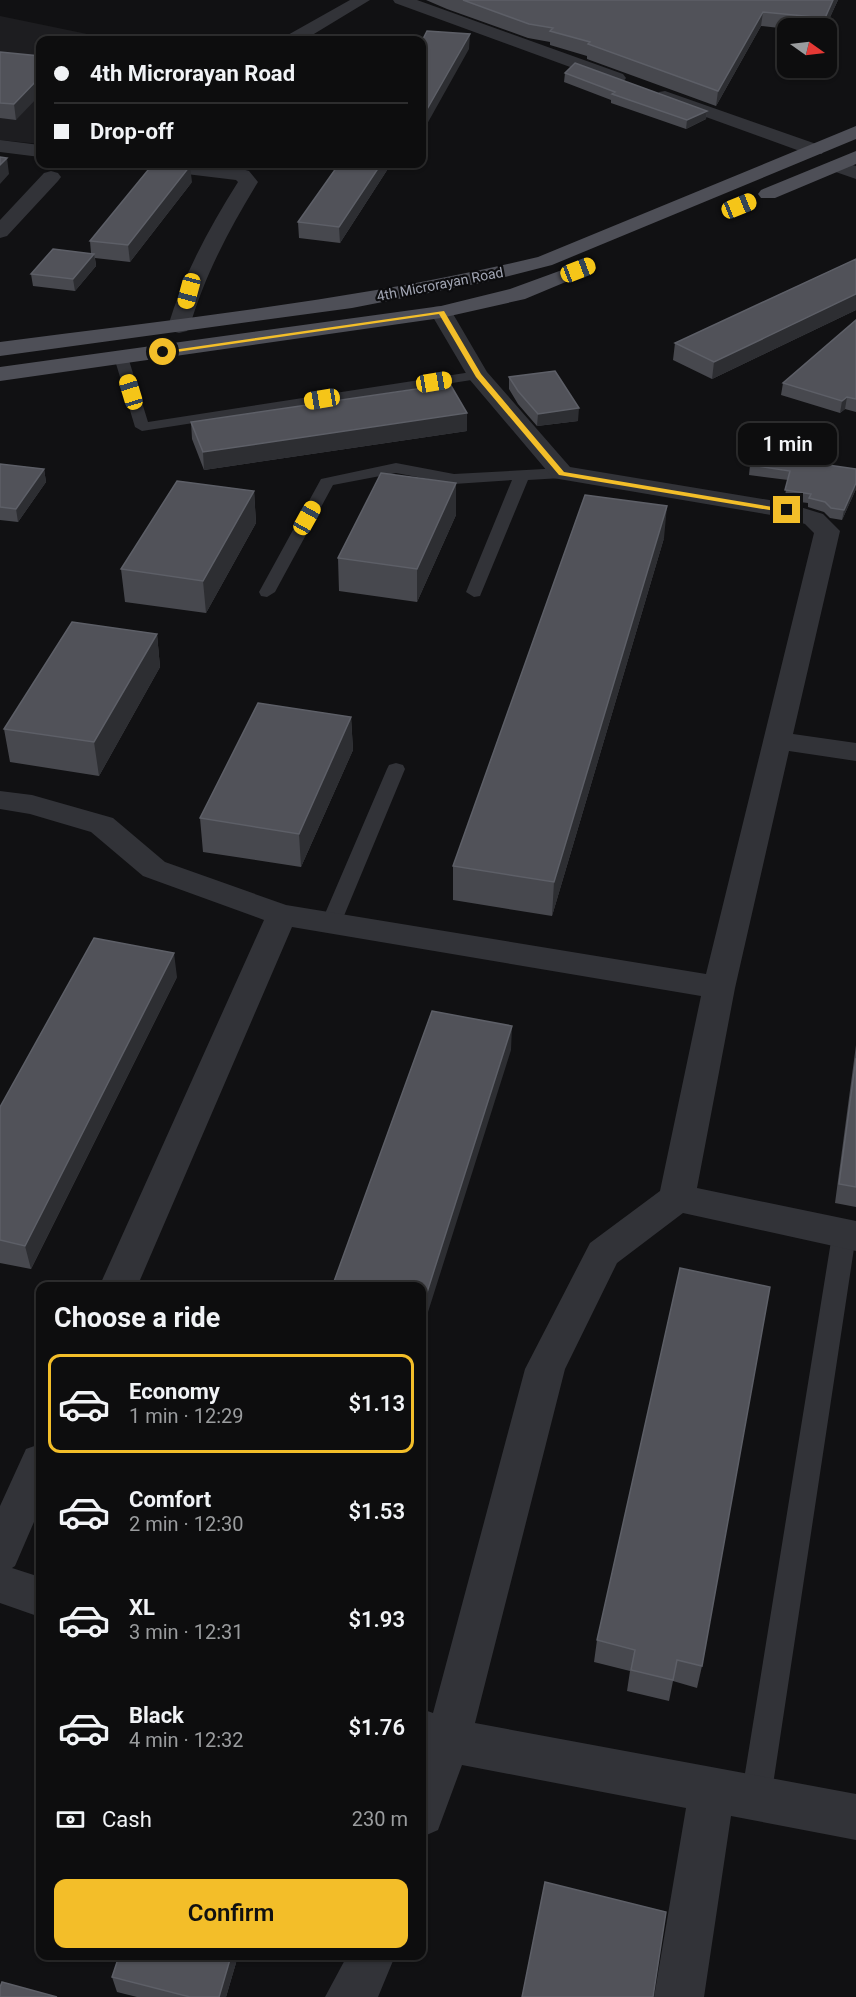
<!DOCTYPE html>
<html lang="en">
<head>
<meta charset="utf-8">
<style>
  :root { --surface:#0d0d0e; --page:#1b1b1c; --text:#f1f3f6; --muted:#9a9c9e; --line:#2d2d2e; --accent:#f3be29 }
  body { margin:0; font-family:Roboto,sans-serif; background:var(--page); color:var(--text); height:100vh; display:flex; flex-direction:column; font-size:22px; white-space:nowrap }
  * { box-sizing:border-box; margin:0 }
  p { font-size:20px; color:var(--muted) }
  .icon { flex:none; width:33px; height:33px; fill:none; stroke:currentColor; stroke-width:2; stroke-linecap:round; stroke-linejoin:round }
  .map { position:relative; flex:1; overflow:hidden }
  .panel { position:absolute; left:36px; top:1282px; width:390px; height:678px; display:flex; flex-direction:column; background:var(--surface); border-radius:12px; box-shadow:0 2px 4px #0004,0 0 0 2px var(--line) }
  .panel>* { flex:none }
  .top-card { position:absolute; left:36px; top:36px; width:390px; height:132px; border-radius:12px; box-shadow:0 2px 4px #0004,0 0 0 2px var(--line); display:grid; align-content:center; height:132px; padding:0 18px; background:var(--surface) }
  .needle { width:39px; rotate:104deg }
  .fabs { position:absolute; left:777px; top:18px; display:grid; gap:12px }
  .fabs a { display:grid; place-items:center; width:60px; height:60px; border-radius:12px; background:var(--surface); box-shadow:0 2px 4px #0004,0 0 0 2px var(--line); font-size:30px }
  .end { position:absolute; width:27px; height:27px; margin:-14px; border:8px solid #f3be29; background:#111; box-shadow:0 0 0 3px #111 }
  .from { border-radius:50% }
  .bubble { position:absolute; height:42px; border-radius:12px; background:var(--surface); box-shadow:0 2px 4px #0004,0 0 0 2px var(--line); font-size:20px; font-weight:600; line-height:42px; text-align:center }
  .car { position:absolute; width:18px; height:36px; margin:-18px -9px; border-radius:8px; box-shadow:0 0 4px 2px #0007; background:linear-gradient(#f5c518 24%,#345 0 40%,#f5c518 0 76%,#345 0 86%,#f5c518 0) }
  .top-card b { display:flex; align-items:center; gap:21px; height:57px; font-size:22px }
  .top-card b+b { border-top:2px solid var(--line) }
  .top-card i { width:15px; height:15px; background:var(--text) }
  ul { padding:0; list-style:none }
  li { display:flex; align-items:center; gap:18px; height:99px; margin:0 12px 9px; padding:0 6px; border:3px solid transparent; border-radius:12px }
  li div { flex:1 }
  li b { display:block; font-size:22px }
  li em { font-style:normal; font-weight:600 }
  li.current { border-color:var(--accent) }
  li>.icon { width:54px; height:54px; stroke-width:1.5 }
  h2 { padding:0 18px; font-size:27px; line-height:72px }
  .pay { display:flex; align-items:center; gap:15px; height:66px; padding:0 18px; font-size:22px }
  .pay p { margin-inline-start:auto }
  .action { display:flex; gap:12px; margin-top:auto; padding:12px 18px }
  .action a { flex:1; height:69px; border-radius:12px; background:var(--accent); color:#111; font-size:24px; font-weight:600; line-height:69px; text-align:center }
  .map>svg:first-child { display:block }
  .built { fill:#1d1d20 }
  .lines { fill:none; stroke-linecap:round; stroke-linejoin:round }
  .lane { fill:#323338; fill-rule:evenodd }
  .street { fill:#323338; fill-rule:evenodd }
  .primary { fill:#4e4f57; fill-rule:evenodd }
  .wall { fill:#47484e }
  .shaded-wall { fill:#2d2e32 }
  .building { fill:#515259; stroke:#5d5f67; stroke-width:1.5 }
  .route { fill:#f3be29 }
  .labels { text-anchor:middle; stroke-width:4.5; stroke-linejoin:round; paint-order:stroke }
  .far-street-label { font-size:14px; fill:#a2a6b4; stroke:#0c0c0e }
</style>
</head>
<body>
<div class="map">
<svg width="856" height="1997" viewBox="0 0 856 1997">
  <rect width="100%" height="100%" fill="#111113"/>
  <path class="built" d="M0,16L116,40H40V144L0,140Z"/>
  <g class="lines">
    <path class="lane" d="M121,353L128,357L148,422L478,371L485,375L478,379L142,431L135,427L114,357Z
      M396,463L454,474L562,468L570,473L562,478L528,480L480,596L474,597L466,592L512,480L454,484L396,473L333,485L275,592L267,597L261,596L259,592L321,479Z
      M396,763L403,765L405,769L341,923L338,928L331,930L324,928L321,923L387,769L389,765Z
      M844,1226L852,1228L856,1235L771,1798L766,1808L756,1813L746,1808L741,1798L832,1235L836,1228Z"/>
    <path class="street" d="M350,0H370L304,40H283L286,36Z
      M393,0H417L623,74L626,78L623,82H611L395,3Z
      M665,91L822,146L824,150L822,154H808L659,100L656,96L659,92Z
      M0,140L40,145V157L0,152Z
      M837,160L856,166V179L830,170L827,166L830,162Z
      M144,164H196L242,169L249,171L258,182C230,228 205,274 190,326L187,331L179,333L171,331L168,326C184,274 209,228 238,182L236,180L153,170L146,168Z
      M51,171L58,173L61,177L58,181L7,236L0,238V220L44,173Z
      M441,306L449,307L487,372L570,467L787,503L823,514L840,531L793,734L856,743V761L789,751L735,988L697,1188L856,1221V1251L683,1213L617,1263L565,1369L475,1723L856,1794V1840L731,1816L704,1997H654L686,1808L462,1765L438,1830L422,1837V1709L433,1713L525,1369L590,1243L660,1191L701,996L292,927L137,1287H99L264,920L143,876L91,832L30,814L0,809V791L32,795L113,818L165,862L286,905L706,974L814,533L805,524L783,517L553,478L470,380L430,312L433,307Z
      M40,1444V1508L15,1566L12,1568L40,1577V1617L0,1603V1506L26,1449Z
      M347,1956H395L378,1997H325Z"/>
    <path class="primary" d="M856,126V139L552,265L485,282L352,308L0,356V342C180,318 361,300 538,257Z
      M856,151V164L775,198H761L758,194L761,190Z
      M573,266L580,268L583,272L580,276L525,299L441,318L0,381V367L441,306L510,289Z"/>
  </g>
  <path class="wall" d="M426,0H838L825,28L788,29L761,26L716,106L587,59V56L550,45V42L528,38L447,9Z
    M0,52L40,56L16,120L0,118Z
    M565,73L707,111L706,119L686,129L611,103V100L564,82Z
    M339,164H391L340,243L299,238L298,222Z
    M192,182L130,262L95,258L96,266L75,291L33,286L31,274L91,253L90,241Z
    M856,259V310L712,379L673,360L675,343Z
    M856,320V412L845,409L840,413L781,395L783,383Z
    M509,377L578,421L537,426L518,404L509,389Z
    M191,422L467,431L204,470L192,439Z
    M798,440L794,461L856,469V489L842,520L830,518L824,512L808,507V503L784,500L788,480L749,475L750,465Z
    M0,464L44,469L46,482L18,522L0,520Z
    M456,483V515L417,602L339,591L338,558Z
    M254,491L256,523L206,613L125,602L121,569Z
    M664,538L552,916L453,900V866Z
    M157,634L160,667L99,776L10,762L4,729Z
    M351,717L353,750L301,867L203,852L200,818Z
    M177,977L31,1269L0,1263V1107Z
    M856,1045V1207L835,1203Z
    M597,1640L702,1666L697,1688L673,1681L669,1701L627,1691L630,1671L594,1662Z
    M119,1956H238L226,1997H137L117,1992L112,1977Z"/>
  <path class="shaded-wall" d="M833,0H838L825,28H824L825,18Z
    M763,12L761,26L716,106L718,91Z
    M470,34L469,49L422,133V118Z
    M40,77V95L16,120L14,104Z
    M707,111L706,119L686,129L687,120Z
    M7,158L9,174L0,184V165Z
    M381,164H391L340,243L339,227Z
    M190,166L192,182L130,262L128,245Z
    M94,254L96,266L75,291L73,279Z
    M856,294V310L712,379L714,362Z
    M847,397L845,409L840,413L842,401Z
    M579,408L578,421L537,426L538,414Z
    M467,413V431L204,470L203,452Z
    M44,469L46,482L18,522L16,509Z
    M456,483V515L417,602V569Z
    M856,483V489L842,520L844,510Z
    M254,491L256,523L206,613L203,581Z
    M667,506L664,538L552,916L554,882Z
    M157,634L160,667L99,776L94,742Z
    M351,717L353,750L301,867L299,834Z
    M174,953L177,977L31,1269L25,1246Z
    M512,1026L511,1050L422,1331V1308Z
    M231,1956H238L226,1997H219Z"/>
  <path class="building" d="M463,0H833L825,18L763,12L718,91L588,44L590,42L550,31L553,28L529,24Z
    M427,31L470,34L422,118V41Z
    M0,52L40,56V77L14,104L0,103Z
    M575,63L707,111L687,120L612,94L615,92L565,73Z
    M0,157L7,158L0,165Z
    M153,164H166L190,166L128,245L90,241Z
    M339,164H381L339,227L298,222Z
    M53,249L94,254L73,279L31,274Z
    M856,259V294L714,362L675,343Z
    M856,320V399L847,397L842,401L783,383Z
    M555,371L579,408L538,414L518,391L509,377Z
    M450,384L467,413L203,452L191,422Z
    M759,435L798,440L793,460L856,469V483L844,510L831,508L825,502L809,498L811,494L785,490L790,471L750,465Z
    M0,464L44,469L16,509L0,507Z
    M381,473L456,483L417,569L338,558Z
    M177,481L254,491L203,581L121,569Z
    M585,495L667,506L554,882L453,866Z
    M72,622L157,634L94,742L4,729Z
    M258,703L351,717L299,834L200,818Z
    M94,938L174,953L25,1246L0,1240V1107Z
    M432,1011L512,1026L422,1308V1287H332Z
    M856,1058V1187L839,1184Z
    M680,1268L770,1287L702,1666L677,1660L673,1680L631,1670L635,1650L597,1640Z
    M545,1882L666,1912L653,1997H522Z
    M119,1956H231L219,1997H190L112,1977Z
    M2,1982L57,1997H0V1987Z"/>
  <path class="route" d="M444,311L481,374L564,472L791,510L787,513L559,475L476,377L439,314L163,354L159,352Z"/>
  <g class="labels">
    <g class="far-street-label">
      <text transform="translate(440 284) rotate(-11)" y="5">4th Microrayan Road</text>
    </g>
  </g>
</svg>
<div class="fabs">
<a><svg class="needle" viewBox="-14 -14 28 28"><path d="M0-13l5 13h-10z" fill="#e53935"/><path d="M0 13l5-13h-10z" fill="#9a9c9e"/></svg></a>
</div>
<i class="end from" style="left:163px;top:352px"></i>
<i class="end" style="left:787px;top:510px"></i>
<div class="bubble" style="left:738px;top:423px;width:99px">1 min</div>
<i class="car" style="left:739px;top:206px;rotate:68deg"></i>
<i class="car" style="left:578px;top:270px;rotate:69deg"></i>
<i class="car" style="left:189px;top:291px;rotate:195deg"></i>
<i class="car" style="left:434px;top:382px;rotate:81deg"></i>
<i class="car" style="left:131px;top:392px;rotate:343deg"></i>
<i class="car" style="left:322px;top:399px;rotate:261deg"></i>
<i class="car" style="left:307px;top:518px;rotate:29deg"></i>
<div class="top-card">
<b><i class="from"></i>4th Microrayan Road</b>
<b><i></i>Drop-off</b>
</div>
<section class="panel">
<h2>Choose a ride</h2>
<ul>
<li class="current"><svg class="icon" aria-label="car" viewBox="0 0 24 24"><path d="M5 17H2v-5l4-1 3-4h7l3 4 3 1v5h-3M9 17h6M6 11h13"/><circle cx="7" cy="17" r="2"/><circle cx="17" cy="17" r="2"/></svg><div><b>Economy</b><p>1 min · 12:29</p></div><em>$1.13</em></li>
<li><svg class="icon" aria-label="car" viewBox="0 0 24 24"><path d="M5 17H2v-5l4-1 3-4h7l3 4 3 1v5h-3M9 17h6M6 11h13"/><circle cx="7" cy="17" r="2"/><circle cx="17" cy="17" r="2"/></svg><div><b>Comfort</b><p>2 min · 12:30</p></div><em>$1.53</em></li>
<li><svg class="icon" aria-label="car" viewBox="0 0 24 24"><path d="M5 17H2v-5l4-1 3-4h7l3 4 3 1v5h-3M9 17h6M6 11h13"/><circle cx="7" cy="17" r="2"/><circle cx="17" cy="17" r="2"/></svg><div><b>XL</b><p>3 min · 12:31</p></div><em>$1.93</em></li>
<li><svg class="icon" aria-label="car" viewBox="0 0 24 24"><path d="M5 17H2v-5l4-1 3-4h7l3 4 3 1v5h-3M9 17h6M6 11h13"/><circle cx="7" cy="17" r="2"/><circle cx="17" cy="17" r="2"/></svg><div><b>Black</b><p>4 min · 12:32</p></div><em>$1.76</em></li>
</ul>
<div class="pay"><svg class="icon" aria-label="cash" viewBox="0 0 24 24"><path d="M3 7h18v10H3z"/><circle cx="12" cy="12" r="2"/></svg>Cash<p>230 m</p></div>
<div class="action"><a>Confirm</a></div>
</section>
</div>
</body>
</html>
